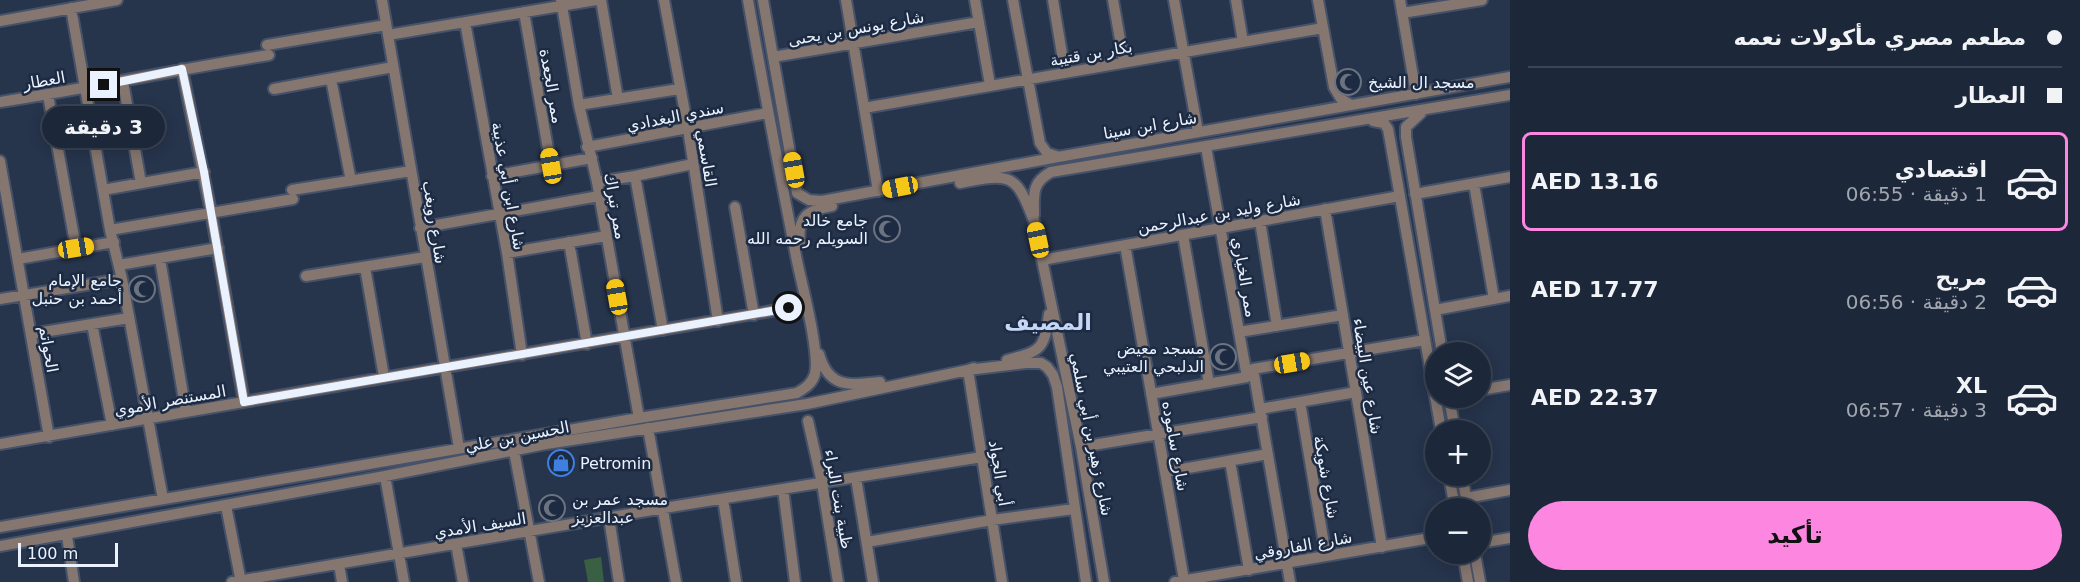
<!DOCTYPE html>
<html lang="ar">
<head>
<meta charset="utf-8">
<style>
  :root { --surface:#1c2739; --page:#252f41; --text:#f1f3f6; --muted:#a0a5ae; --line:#3a4453; --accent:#fd86e1 }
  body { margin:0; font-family:"DejaVu Sans",Vazirmatn,sans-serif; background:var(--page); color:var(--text); direction:rtl; height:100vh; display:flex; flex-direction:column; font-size:22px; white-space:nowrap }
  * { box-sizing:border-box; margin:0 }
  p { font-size:20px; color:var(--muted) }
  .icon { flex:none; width:33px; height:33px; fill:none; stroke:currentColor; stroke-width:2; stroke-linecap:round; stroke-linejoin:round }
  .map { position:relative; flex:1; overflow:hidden; direction:ltr }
  .details { display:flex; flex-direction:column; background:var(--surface); width:570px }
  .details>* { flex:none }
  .guide { display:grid; align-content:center; height:132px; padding:0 18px; background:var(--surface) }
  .tools { position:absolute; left:1425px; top:342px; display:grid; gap:12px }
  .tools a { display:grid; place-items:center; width:66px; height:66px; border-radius:50%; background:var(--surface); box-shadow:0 3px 15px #0003,0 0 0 2px var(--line); font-size:30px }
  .scale { position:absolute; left:18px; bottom:15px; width:100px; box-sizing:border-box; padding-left:6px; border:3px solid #eaf2ff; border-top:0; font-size:16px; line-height:21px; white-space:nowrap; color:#eaf2ff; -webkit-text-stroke:4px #1c2a42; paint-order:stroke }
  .end { position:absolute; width:27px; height:27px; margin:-14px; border:8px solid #eaf2ff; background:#111; box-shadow:0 0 0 3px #111 }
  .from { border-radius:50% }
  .bubble { position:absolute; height:42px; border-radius:21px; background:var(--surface); box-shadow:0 3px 15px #0003,0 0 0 2px var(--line); font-size:20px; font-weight:600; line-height:42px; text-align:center; direction:rtl }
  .car { position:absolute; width:18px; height:36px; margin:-18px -9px; border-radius:8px; box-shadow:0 0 4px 2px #0007; background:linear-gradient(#f5c518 24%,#345 0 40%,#f5c518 0 76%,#345 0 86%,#f5c518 0) }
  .guide b { display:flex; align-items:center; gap:21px; height:57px; font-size:22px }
  .guide b+b { border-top:2px solid var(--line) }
  .guide i { width:15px; height:15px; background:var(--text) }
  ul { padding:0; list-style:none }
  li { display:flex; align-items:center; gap:18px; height:99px; margin:0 12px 9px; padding:0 6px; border:3px solid transparent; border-radius:9px }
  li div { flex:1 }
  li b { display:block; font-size:22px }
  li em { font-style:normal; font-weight:600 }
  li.active { border-color:var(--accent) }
  li>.icon { width:54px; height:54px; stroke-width:1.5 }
  .cta { display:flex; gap:12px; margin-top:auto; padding:12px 18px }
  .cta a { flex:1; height:69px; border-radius:36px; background:var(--accent); color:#111; font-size:24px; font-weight:600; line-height:69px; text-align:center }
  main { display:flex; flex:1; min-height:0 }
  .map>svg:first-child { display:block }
  .green { fill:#396043 }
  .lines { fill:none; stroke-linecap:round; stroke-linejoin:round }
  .minor-casing { stroke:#455269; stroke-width:14 }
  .minor { stroke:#85766f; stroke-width:10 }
  .route { stroke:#eaf2ff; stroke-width:8 }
  .labels { text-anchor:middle; stroke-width:5; stroke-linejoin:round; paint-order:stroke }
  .street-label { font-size:16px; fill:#eaf2ff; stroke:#1c2a42 }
  .poi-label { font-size:16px; fill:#eaf2ff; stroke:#1c2a42; text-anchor:start }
  .district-label { font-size:22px; font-weight:bold; fill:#c5d7f6; stroke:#1c2a42 }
</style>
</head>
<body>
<main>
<section class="details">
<div class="guide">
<b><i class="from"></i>مطعم مصري مأكولات نعمه</b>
<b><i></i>العطار</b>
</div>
<ul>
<li class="active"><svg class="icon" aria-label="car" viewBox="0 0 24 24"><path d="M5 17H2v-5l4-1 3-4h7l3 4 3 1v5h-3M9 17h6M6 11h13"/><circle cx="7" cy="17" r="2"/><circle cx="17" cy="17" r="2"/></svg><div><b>اقتصادي</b><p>1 دقيقة · 06:55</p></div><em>AED 13.16</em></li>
<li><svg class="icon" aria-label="car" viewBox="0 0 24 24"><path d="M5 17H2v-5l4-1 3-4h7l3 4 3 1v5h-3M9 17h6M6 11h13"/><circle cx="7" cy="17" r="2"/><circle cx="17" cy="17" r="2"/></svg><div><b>مريح</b><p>2 دقيقة · 06:56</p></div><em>AED 17.77</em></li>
<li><svg class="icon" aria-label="car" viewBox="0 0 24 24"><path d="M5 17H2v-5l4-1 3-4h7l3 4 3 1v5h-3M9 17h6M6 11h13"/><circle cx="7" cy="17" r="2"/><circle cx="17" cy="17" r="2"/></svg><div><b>XL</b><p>3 دقيقة · 06:57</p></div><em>AED 22.37</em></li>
</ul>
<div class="cta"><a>تأكيد</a></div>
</section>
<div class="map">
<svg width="1510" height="582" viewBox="0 0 1510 582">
  <rect width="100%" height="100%" fill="#26344c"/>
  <path class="green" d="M601,557L604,582H588L584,560Z"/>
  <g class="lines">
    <defs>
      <path id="minor" d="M382,0L459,448
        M561,0L579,105L597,182L639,418
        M601,0L618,99
        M664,0L688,129L718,321
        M763,0L797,193L809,200L822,201L1058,157L1510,77
        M846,0L878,191
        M975,0L990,85
        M1013,0L1040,143L1047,153L1056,156
        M1053,0L1065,72
        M1113,0L1124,62
        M1174,0L1198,132
        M1236,0L1243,42
        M1318,0L1334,87L1341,99L1351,105
        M1400,0L1416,94
        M71,8L110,230L122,279L163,499
        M524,12L551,166
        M1402,13L1482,0
        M0,21L117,0
        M465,22L507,253L522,355
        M388,35L596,0
        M267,45L386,25
        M773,57L979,22
        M182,69L211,212L244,402
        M331,79L351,181
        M123,82L141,183
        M274,89L393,67
        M48,95L76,248
        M0,102C90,88 179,69 269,55
        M579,105L679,89
        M864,108L1323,28
        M1421,113L1406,127V137L1442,352
        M1373,121L1384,123L1388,129L1390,140L1441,430
        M587,147L767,113
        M1206,147L1247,377
        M0,161L49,437
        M492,176L592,158
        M635,176L663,330
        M597,182L635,176L693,164
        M960,183C1011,173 1016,173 1034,221L1081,447L1104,582
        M1474,184L1494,299
        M103,190L204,172
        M292,190L411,171
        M1415,194L1510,177
        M735,207L754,315
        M1325,209L1382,547
        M1034,215C1034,195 1031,183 1051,172L1510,95
        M1260,221L1277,326
        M420,228L599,196
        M110,230L293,199
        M1183,235L1209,384
        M569,242L587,344
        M800,244C797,217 807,210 832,206
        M1125,245L1184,580
        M507,253L606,236
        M18,259L114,242
        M160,259L186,412
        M1042,260L1400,196
        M119,265L218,248
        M365,267L384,377
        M306,276L425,257
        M0,299L122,279
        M1435,310L1510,296
        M92,324L112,425
        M1239,332L1343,315
        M31,334L129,318
        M819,354C829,389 849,385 880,382
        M1007,360C1041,351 1044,350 1049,314
        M974,368L968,370L1002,582
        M1253,369L1290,582
        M1250,372L1253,369L1425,340
        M1480,390L1510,385
        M1151,394L1247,377
        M1449,398L1455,430
        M1300,402L1326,556
        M1260,409L1356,392
        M808,421L822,483L838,582
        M648,428L676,582
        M0,444L806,305
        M1081,447L1262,417
        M514,451L539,582
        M1230,461L1249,570
        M1165,472L1268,454
        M385,476L404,582
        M1449,476L1455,508
        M1462,476L1468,508
        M856,478L873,582
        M783,489L795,582
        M1466,498L1510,490
        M723,499L736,582
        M226,506L241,582
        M609,518L619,582
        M0,527L639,418L797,393C805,388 812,384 815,374C820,352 802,285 797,261C780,174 763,87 748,0
        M67,536L74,582
        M867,542L992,520L1074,509
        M1480,543L1510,538
        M456,544L463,582
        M0,546L385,476L546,444L807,404L968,370L1026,363H1041L1047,367L1053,375L1057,387L1086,582
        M1463,554L1468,582
        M1475,554L1480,582
        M339,564L342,582
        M232,582L664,508L982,457
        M1175,582L1436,537"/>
    </defs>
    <use href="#minor" class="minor-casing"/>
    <use href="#minor" class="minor"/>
  </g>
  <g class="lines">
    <path class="route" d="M104,85L182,69L204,172L244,402L789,308"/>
  </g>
  <defs>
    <symbol id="mosque-ring" viewBox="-11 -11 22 22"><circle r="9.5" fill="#1c2a42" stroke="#6b7280" stroke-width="1.5"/><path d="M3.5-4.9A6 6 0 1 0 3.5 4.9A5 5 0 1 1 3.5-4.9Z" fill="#6b7280"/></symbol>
    <symbol id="shop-ring" viewBox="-11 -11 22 22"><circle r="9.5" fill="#1c2a42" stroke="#3f7fe0" stroke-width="1.5"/><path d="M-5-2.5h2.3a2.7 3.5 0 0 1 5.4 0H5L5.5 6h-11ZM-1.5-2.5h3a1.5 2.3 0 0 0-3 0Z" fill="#3f7fe0"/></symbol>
  </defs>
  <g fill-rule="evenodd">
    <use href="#mosque-ring" x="1333" y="67" width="30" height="30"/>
    <use href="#mosque-ring" x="872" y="214" width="30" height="30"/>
    <use href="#mosque-ring" x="127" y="274" width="30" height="30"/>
    <use href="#mosque-ring" x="1208" y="342" width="30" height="30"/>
    <use href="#shop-ring" x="546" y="448" width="30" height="30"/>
    <use href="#mosque-ring" x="537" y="493" width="30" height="30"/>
  </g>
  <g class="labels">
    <g class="street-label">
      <text transform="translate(856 28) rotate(-10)" y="6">شارع يونس بن يحىى</text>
      <text transform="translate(1091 53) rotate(-10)" y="6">بكار بن قتيبة</text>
      <text transform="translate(44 80) rotate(-10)" y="6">العطار</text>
      <text transform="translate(552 86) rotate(80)" y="6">ممر الجعدة</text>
      <text transform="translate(675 116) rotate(-11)" y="6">سندي البغدادي</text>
      <text transform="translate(1150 125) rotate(-10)" y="6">شارع ابن سينا</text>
      <text transform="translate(707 158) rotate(81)" y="6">القاسمي</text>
      <text transform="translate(509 186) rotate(80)" y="6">شارع ابن أبي عذيبة</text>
      <text transform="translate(616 206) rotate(80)" y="6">ممر تبراك</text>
      <text transform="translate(1219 213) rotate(-10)" y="6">شارع وليد بن عبدالرحمن</text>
      <text transform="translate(435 222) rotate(81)" y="6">شارع رويغب</text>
      <text transform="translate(1245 277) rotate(80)" y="6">ممر الخياري</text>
      <text transform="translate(49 349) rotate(80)" y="6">الحواتم</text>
      <text transform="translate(1368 376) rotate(81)" y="6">شارع عين البيضاء</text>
      <text transform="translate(170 400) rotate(-10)" y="6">المستنصر الأموي</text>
      <text transform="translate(1092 434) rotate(79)" y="6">شارع زهير بن أبي سلمي</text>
      <text transform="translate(517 436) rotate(-11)" y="6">الحسين بن علي</text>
      <text transform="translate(1176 446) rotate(80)" y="6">شارع ساموده</text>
      <text transform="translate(1000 473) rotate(81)" y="6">أبي الجواد</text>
      <text transform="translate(1327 477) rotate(80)" y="6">شارع شويكة</text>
      <text transform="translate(839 499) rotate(80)" y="6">ظبية بنت البراء</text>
      <text transform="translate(480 525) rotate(-9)" y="6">السيف الأمدي</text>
      <text transform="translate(1303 545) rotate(-10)" y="6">شارع الفاروقي</text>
    </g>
    <g class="poi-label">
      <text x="1368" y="88">مسجد ال الشيخ</text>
      <text x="868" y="226" text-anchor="end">جامع خالد<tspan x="868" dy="18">السويلم رحمه الله</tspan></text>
      <text x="122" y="286" text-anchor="end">جامع الإمام<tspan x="122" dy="18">أحمد بن حنبل</tspan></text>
      <text x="1204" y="354" text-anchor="end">مسجد معيض<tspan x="1204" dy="18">الدلبحي العتيبي</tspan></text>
      <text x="580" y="469">Petromin</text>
      <text x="572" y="505">مسجد عمر بن<tspan x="572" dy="18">عبدالعزيز</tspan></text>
    </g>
    <g class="district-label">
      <text x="1048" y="330">المصيف</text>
    </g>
  </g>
</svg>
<div class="tools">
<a><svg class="icon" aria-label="layers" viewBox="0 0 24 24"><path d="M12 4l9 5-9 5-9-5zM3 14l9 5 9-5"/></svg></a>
<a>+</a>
<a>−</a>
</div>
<div class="scale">100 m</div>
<i class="end from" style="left:789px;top:308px"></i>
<i class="end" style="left:104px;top:85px"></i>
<div class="bubble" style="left:42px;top:106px;width:123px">3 دقيقة</div>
<i class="car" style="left:551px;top:166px;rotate:350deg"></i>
<i class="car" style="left:794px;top:170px;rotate:350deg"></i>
<i class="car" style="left:900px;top:187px;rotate:259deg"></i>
<i class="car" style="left:1038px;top:240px;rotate:348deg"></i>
<i class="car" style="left:76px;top:248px;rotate:81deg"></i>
<i class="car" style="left:617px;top:297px;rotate:350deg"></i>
<i class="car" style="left:1292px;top:363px;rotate:80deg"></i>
</div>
</main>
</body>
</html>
